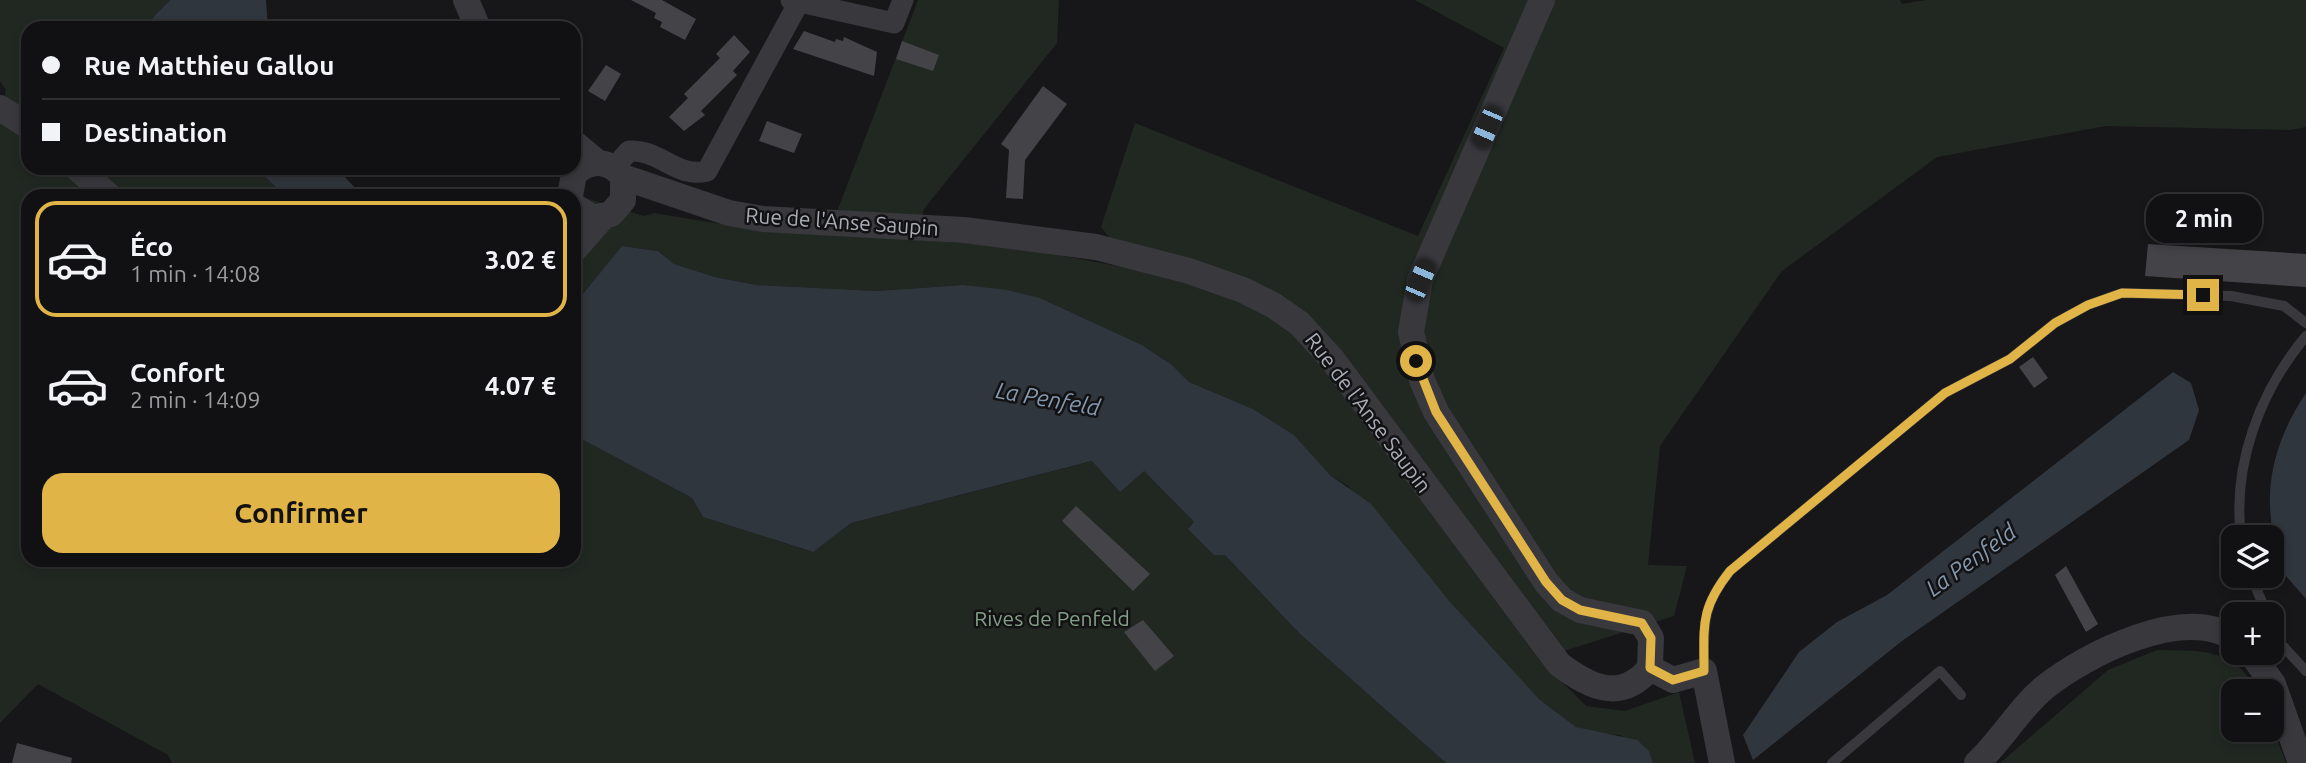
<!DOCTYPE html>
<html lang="fr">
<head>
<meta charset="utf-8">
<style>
  :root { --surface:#111012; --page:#1a191b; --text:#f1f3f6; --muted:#9c9d9f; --line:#303032; --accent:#e0b447 }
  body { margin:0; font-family:Ubuntu,sans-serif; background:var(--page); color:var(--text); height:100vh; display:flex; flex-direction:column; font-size:26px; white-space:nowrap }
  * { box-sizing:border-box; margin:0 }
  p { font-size:23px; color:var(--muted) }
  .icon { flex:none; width:38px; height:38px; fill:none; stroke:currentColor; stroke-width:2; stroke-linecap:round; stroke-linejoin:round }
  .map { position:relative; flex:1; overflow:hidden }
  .panel { position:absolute; left:21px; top:189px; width:560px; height:378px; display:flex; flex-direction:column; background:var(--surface); border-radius:21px; box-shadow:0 4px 10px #0003,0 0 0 2px var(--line) }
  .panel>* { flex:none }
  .banner { position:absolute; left:21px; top:21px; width:560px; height:154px; border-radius:21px; box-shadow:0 4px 10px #0003,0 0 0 2px var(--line); display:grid; align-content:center; height:154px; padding:0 21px; background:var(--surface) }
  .controls { position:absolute; left:2221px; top:525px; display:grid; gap:14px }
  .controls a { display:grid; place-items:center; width:63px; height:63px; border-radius:14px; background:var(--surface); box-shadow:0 4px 10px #0003,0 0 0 2px var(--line); font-size:35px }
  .end { position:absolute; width:32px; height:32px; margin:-16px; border:9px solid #e0b447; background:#111; box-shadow:0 0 0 4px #111 }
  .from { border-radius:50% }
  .bubble { position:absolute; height:49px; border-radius:21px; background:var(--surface); box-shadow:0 4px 10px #0003,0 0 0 2px var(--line); font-size:23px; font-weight:700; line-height:49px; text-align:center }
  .car { position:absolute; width:21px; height:42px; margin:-21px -10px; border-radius:9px; box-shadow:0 0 5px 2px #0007; background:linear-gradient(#222 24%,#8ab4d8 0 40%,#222 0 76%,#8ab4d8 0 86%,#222 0) }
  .banner b { display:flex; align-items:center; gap:24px; height:66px; font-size:26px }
  .banner b+b { border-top:2px solid var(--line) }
  .banner i { width:18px; height:18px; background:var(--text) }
  ul { padding:12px 0 0; list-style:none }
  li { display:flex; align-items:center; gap:21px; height:116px; margin:0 14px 10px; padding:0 7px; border:4px solid transparent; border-radius:21px }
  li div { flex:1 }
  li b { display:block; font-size:26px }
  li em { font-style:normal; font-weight:700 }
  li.active { border-color:var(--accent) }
  li>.icon { width:63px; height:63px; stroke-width:1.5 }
  .cta { display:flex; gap:14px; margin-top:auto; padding:14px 21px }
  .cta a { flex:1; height:80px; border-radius:21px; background:var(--accent); color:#111; font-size:28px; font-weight:700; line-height:80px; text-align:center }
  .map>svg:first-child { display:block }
  .green { fill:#212822 }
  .water { fill:#30363d }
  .building { fill:#444448 }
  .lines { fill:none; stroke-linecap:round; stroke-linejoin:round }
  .service { stroke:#38383d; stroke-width:10 }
  .minor { stroke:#38383d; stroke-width:21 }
  .tertiary { stroke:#38383d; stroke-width:26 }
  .route { stroke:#e0b447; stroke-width:9 }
  .labels { text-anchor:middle; stroke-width:5; stroke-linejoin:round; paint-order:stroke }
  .street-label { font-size:21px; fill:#aaadb7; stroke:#121113 }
  .park-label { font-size:21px; fill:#83a086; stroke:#121113 }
  .water-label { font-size:23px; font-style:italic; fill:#8498ae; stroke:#121113 }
</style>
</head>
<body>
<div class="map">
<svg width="2306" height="763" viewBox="0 0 2306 763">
  <rect width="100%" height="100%" fill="#171618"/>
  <path class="green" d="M0,0H170L155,15L147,28H28V168H255L286,196H28V560H574V435L692,498L703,517L812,552L851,523L1093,461L1144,471L1195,523L1189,529L1213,554L1225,555L1300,634L1446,763H172L168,755L38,684L0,723V116L6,90L0,81Z
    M918,0H1059L1057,43L924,209L916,240L1009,246L1134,269L1101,227L1135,123L1418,236L1504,48L1415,0H1900L1902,4L1926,0H2306V127L2291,130L2106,126L1937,157L1782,271L1660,446L1648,565L1687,566L1674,616L1539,659L1586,706L1625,711L1679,692L1695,763H1653L1649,751L1620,735L1599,734L1576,727L1539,699L1498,657L1348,486L1330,475L1294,435L1253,409L1189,382L1172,365L1142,345L1040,298L963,285L877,291L756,285L715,277L674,264L658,251L623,246L574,305V196H555L559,190L644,216L654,213L763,231L828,235Z
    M2157,650C2199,651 2236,647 2256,691H2233V730H2272V726L2286,763H2000L2108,670Z"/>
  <path class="water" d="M170,0H266L268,28H147L155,15Z
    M255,168H336L363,196H286Z
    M622,246L658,251L674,264L715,277L756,285L877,291L963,285L1007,290L1040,298L1142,345L1172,365L1189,382L1253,409L1294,435L1330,475L1371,504L1450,602L1539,699L1576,727L1637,740L1649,751L1653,763H1446L1300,634L1225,555H1214L1188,529L1194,522L1144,471L1120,492L1092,461L851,523L813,552L703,517L692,498L574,435V305Z
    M2173,372L2191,383L2199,410L2189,440L1902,641L1753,760L1743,735L1799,652L1837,622L1887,595Z
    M2306,393V599L2272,560C2275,538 2269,517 2270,495C2271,459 2286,422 2306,393Z"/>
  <path class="building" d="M631,0H662L696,19L685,40L660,27L662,22L654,18L656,13Z
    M804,31L835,42L836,39L843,41L844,37L877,52L874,76L793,49Z
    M734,35L750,52L733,71L737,75L701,111L705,115L684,131L669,117L688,98L684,94L720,58L716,54Z
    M902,41L939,55L933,71L896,59Z
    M606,65L621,74L605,101L588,91Z
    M1043,86L1067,104L1025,160L1023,199L1006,198L1009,150L1001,144Z
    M767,121L802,134L794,153L759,141Z
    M2148,244L2306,254V287L2145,276Z
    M2033,357L2048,378L2034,388L2019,367Z
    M1076,506L1150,574L1133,591L1062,521Z
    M2066,566L2098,624L2086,632L2055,575Z
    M1143,620L1174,656L1155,671L1124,632Z
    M17,743L72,758L71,763H12Z"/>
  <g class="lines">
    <path class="service" d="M2241,537C2232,465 2260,391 2306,336
      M2251,576L2267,614
      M2272,623L2281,644L2306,671
      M1704,670C1704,626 1701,607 1730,571L1945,393L2010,359L2055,323L2088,305L2122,293L2231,296L2284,306L2306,323
      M1832,763L1940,671L1961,695"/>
    <path class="minor" d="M791,0L894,23L903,0
      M614,168L629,151C660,149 677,179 707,171L799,2"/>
    <path class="tertiary" d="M466,0L478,28
      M1542,0L1420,280L1411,332L1422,380L1436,412L1546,582L1562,600L1580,610L1642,623L1651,638L1650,668
      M0,108L28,126
      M574,143L597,162
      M77,168L109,196
      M623,177L729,213L763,219L964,230L1096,247L1189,271L1243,290L1273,305L1299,323L1332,359L1559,664C1589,687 1621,703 1650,668
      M570,196L574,174C590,159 609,159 623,177V200L611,214L593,218L574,206
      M574,250L602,218
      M2251,653L2273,684L2301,763
      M1650,668L1673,680L1704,671L1722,763
      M1977,763C2002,740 2020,707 2045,687C2086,654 2184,605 2233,638"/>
  </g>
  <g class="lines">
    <path class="route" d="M1416,361L1436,412L1546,582L1562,600L1580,610L1642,623L1651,638L1650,668L1673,680L1704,671C1704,625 1700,609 1730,571L1945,393L2010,359L2055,323L2088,305L2122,293L2203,295"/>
  </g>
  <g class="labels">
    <g class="street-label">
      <text transform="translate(842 222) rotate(4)" y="7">Rue de l'Anse Saupin</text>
      <text transform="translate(1368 413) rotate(53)" y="7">Rue de l'Anse Saupin</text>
    </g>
    <g class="park-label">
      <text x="1052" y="626">Rives de Penfeld</text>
    </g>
    <g class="water-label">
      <text transform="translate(1048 399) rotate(10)" y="8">La Penfeld</text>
      <text transform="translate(1971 560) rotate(-36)" y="8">La Penfeld</text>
    </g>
  </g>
</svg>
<div class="controls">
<a><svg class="icon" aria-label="layers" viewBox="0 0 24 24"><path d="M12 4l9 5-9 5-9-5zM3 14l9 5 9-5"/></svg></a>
<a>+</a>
<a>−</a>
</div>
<i class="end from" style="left:1416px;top:361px"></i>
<i class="end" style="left:2203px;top:295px"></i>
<div class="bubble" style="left:2146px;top:194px;width:116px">2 min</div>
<i class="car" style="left:1487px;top:127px;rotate:203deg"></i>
<i class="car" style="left:1420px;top:280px;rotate:23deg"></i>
<div class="banner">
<b><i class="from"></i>Rue Matthieu Gallou</b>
<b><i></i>Destination</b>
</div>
<section class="panel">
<ul>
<li class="active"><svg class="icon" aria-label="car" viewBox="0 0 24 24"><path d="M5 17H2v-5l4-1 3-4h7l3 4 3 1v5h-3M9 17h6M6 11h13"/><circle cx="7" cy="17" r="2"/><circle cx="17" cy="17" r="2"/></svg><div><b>Éco</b><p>1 min · 14:08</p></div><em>3.02 €</em></li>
<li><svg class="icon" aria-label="car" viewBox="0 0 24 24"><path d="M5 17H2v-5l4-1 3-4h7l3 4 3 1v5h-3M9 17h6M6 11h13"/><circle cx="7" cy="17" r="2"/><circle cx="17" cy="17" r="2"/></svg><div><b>Confort</b><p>2 min · 14:09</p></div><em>4.07 €</em></li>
</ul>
<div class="cta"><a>Confirmer</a></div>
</section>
</div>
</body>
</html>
